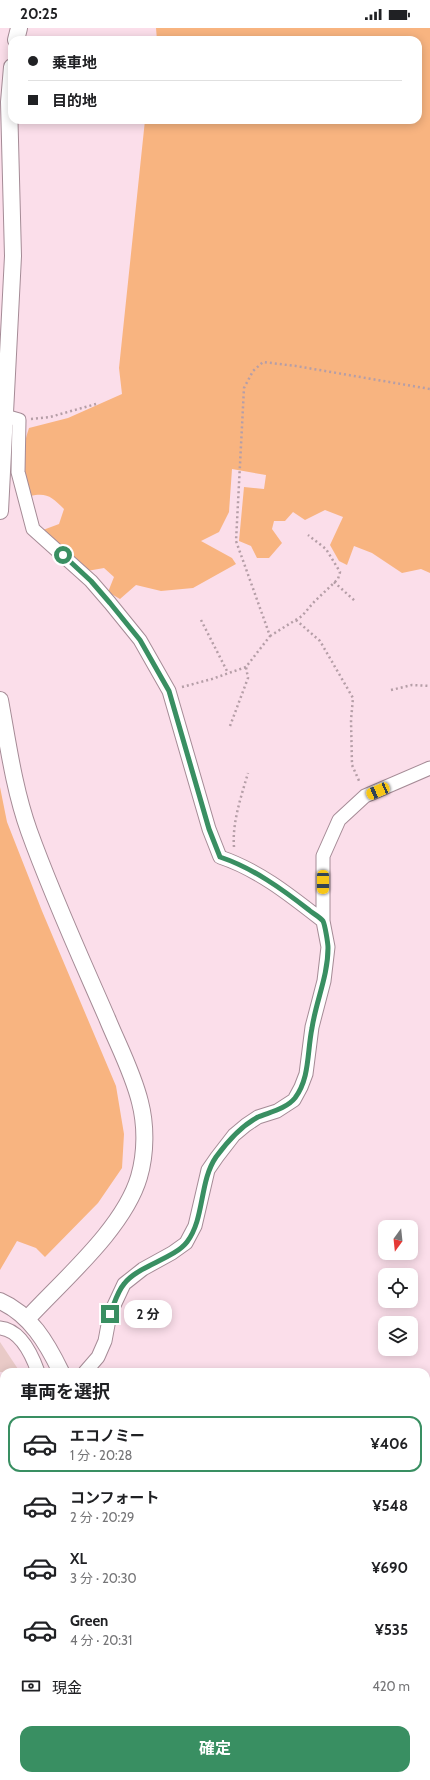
<!DOCTYPE html>
<html lang="ja">
<head>
<meta charset="utf-8">
<style>
  :root { --surface:#fff; --page:#f2f2f2; --text:#202124; --muted:#757577; --line:#e0e0e0; --accent:#398f62 }
  body { margin:0; font-family:Cabin,"Noto Sans JP",sans-serif; background:var(--page); color:var(--text); height:100vh; display:flex; flex-direction:column; font-size:15px; white-space:nowrap }
  * { box-sizing:border-box; margin:0 }
  p { font-size:13px; color:var(--muted) }
  .icon { flex:none; width:22px; height:22px; fill:none; stroke:currentColor; stroke-width:2; stroke-linecap:round; stroke-linejoin:round }
  .map { position:relative; flex:1; overflow:hidden }
  .sheet { position:absolute; left:0px; top:1340px; width:430px; height:412px; display:flex; flex-direction:column; background:var(--surface); border-radius:12px 12px 0 0; box-shadow:0 2px 10px #0003 }
  .sheet>* { flex:none }
  .top-card { position:absolute; left:8px; top:8px; width:414px; height:88px; border-radius:12px; box-shadow:0 2px 10px #0003; display:grid; align-content:center; height:88px; padding:0 20px; background:var(--surface) }
  .needle { width:26px; rotate:195deg }
  .buttons { position:absolute; left:378px; top:1192px; display:grid; gap:8px }
  .buttons a { display:grid; place-items:center; width:40px; height:40px; border-radius:8px; background:var(--surface); box-shadow:0 2px 10px #0003; font-size:20px }
  .end { position:absolute; width:18px; height:18px; margin:-9px; border:5px solid #398f62; background:#fff; box-shadow:0 0 0 2px #fff }
  .from { border-radius:50% }
  .bubble { position:absolute; height:28px; border-radius:12px; background:var(--surface); box-shadow:0 2px 10px #0003; font-size:13px; font-weight:700; line-height:28px; text-align:center }
  .car { position:absolute; width:12px; height:24px; margin:-12px -6px; border-radius:5px; box-shadow:0 0 3px 1px #0007; background:linear-gradient(#f5c518 24%,#345 0 40%,#f5c518 0 76%,#345 0 86%,#f5c518 0) }
  .top-card b { display:flex; align-items:center; gap:14px; height:38px; font-size:15px }
  .top-card b+b { border-top:1px solid var(--line) }
  .top-card i { width:10px; height:10px; background:var(--text) }
  ul { padding:0; list-style:none }
  li { display:flex; align-items:center; gap:12px; height:56px; margin:0 8px 6px; padding:0 12px; border:2px solid transparent; border-radius:12px }
  li div { flex:1 }
  li b { display:block; font-size:15px }
  li em { font-style:normal; font-weight:700 }
  li.on { border-color:var(--accent) }
  li>.icon { width:36px; height:36px; stroke-width:1.5 }
  h2 { padding:0 20px; font-size:18px; line-height:48px }
  .pay { display:flex; align-items:center; gap:10px; height:44px; padding:0 20px; font-size:15px }
  .pay p { margin-inline-start:auto }
  .cta { display:flex; gap:8px; margin-top:auto; padding:8px 20px }
  .cta a { flex:1; height:46px; border-radius:12px; background:var(--accent); color:#fff; font-size:16px; font-weight:700; line-height:46px; text-align:center }
  .status { display:flex; justify-content:space-between; align-items:center; height:28px; padding:0 20px; background:var(--surface); direction:ltr }
  .status svg { height:11px; fill:currentColor }
  .map>svg:first-child { display:block }
  .green { fill:#f8b480 }
  .building { fill:#e9cac7 }
  .lines { fill:none; stroke-linecap:round; stroke-linejoin:round }
  .minor-casing { stroke:#a58b96; stroke-width:15 }
  .tertiary-casing { stroke:#a58b96; stroke-width:18 }
  .path { stroke:#b59ea7; stroke-width:2.5; stroke-dasharray:2 3; stroke-linecap:butt }
  .minor { stroke:#fff; stroke-width:13 }
  .tertiary { stroke:#fff; stroke-width:16 }
  .route { stroke:#398f62; stroke-width:5 }
</style>
</head>
<body>
<div class="status"><b>20:25</b><svg viewBox="0 0 49 12"><path d="M0 12V9h3v3zM5 12V6h3v6zM10 12V3h3v9zM15 12V0h3v12zM26 1h20v11H26zM47 4h2v5h-2z"/></svg></div>
<div class="map">
<svg width="430" height="1752" viewBox="0 0 430 1752">
  <rect width="100%" height="100%" fill="#fbdeea"/>
  <path class="green" d="M156,0H430V545L421,541L402,545L372,525L354,518L347,537L339,533L330,517L343,489L325,482L305,492L293,484L285,493H274L272,501L282,515L269,530H257L251,518L239,513L244,459L264,461L266,447L232,441L229,484L219,504L201,513L232,530L236,536L193,560L161,563L136,557L120,571L108,564L114,549L104,540L87,543L43,502L59,496L64,481C52,469 47,464 30,468C23,443 20,426 29,400L68,390L122,366L119,340L145,92H418V12H157Z
    M0,759L7,794L42,883L116,1058L124,1106L122,1140L98,1175L45,1229L36,1220L17,1213L0,1242Z"/>
  <path class="building" d="M0,1314L20,1344H0Z"/>
  <g class="lines">
    <defs>
      <path id="minor" d="M5,388L19,392L18,444L33,501L91,553L110,575L140,612L169,663L209,801L220,829C259,842 291,868 323,893
        M0,1300C21,1302 32,1327 38,1344
        M85,1344L98,1329L105,1313L110,1286L124,1256L143,1241L172,1225L186,1215L195,1198L208,1142L217,1129L234,1107L246,1097L258,1089L277,1083L294,1072L301,1059L306,1046L312,999L324,953L328,919L323,893V828L339,792L365,768L430,740
        M0,1388L4,1386
        M0,1422L4,1419
        M0,1515L4,1518"/>
      <path id="tertiary" d="M16,12L19,0
        M0,483L13,228L9,74L12,39
        M0,672C8,716 14,761 29,803C52,867 80,928 107,990C118,1017 133,1045 140,1074C146,1097 146,1125 139,1149C124,1200 64,1251 27,1291
        M0,1273C30,1286 47,1315 61,1344
        M426,1414L430,1404
        M0,1647L4,1648
        M28,1748V1752
        M238,1752L240,1748"/>
    </defs>
    <use href="#minor" class="minor-casing"/>
    <use href="#tertiary" class="tertiary-casing"/>
    <path class="path" d="M31,391L50,389L96,376
      M334,554L355,573
      M201,592L228,645
      M296,592L320,613L353,670L351,692L352,737L360,755
      M270,608L302,588L314,574L338,551L340,544L326,521L308,507
      M182,659L212,651L246,639L270,608L236,513L244,360L253,343L263,334L296,338L430,361
      M391,662L412,657L430,658
      M230,698L248,650L246,639
      M234,819C232,795 241,769 248,745"/>
    <use href="#minor" class="minor"/>
    <use href="#tertiary" class="tertiary"/>
  </g>
  <g class="lines">
    <path class="route" d="M63,527L91,553L110,575L140,612L169,663L209,801L220,829C253,840 282,861 309,882C312,885 320,889 323,893C325,897 328,915 328,920C328,948 316,973 312,1000C307,1024 310,1050 295,1070C286,1081 270,1084 258,1089C241,1098 227,1114 216,1129C199,1154 205,1190 187,1214C174,1231 137,1238 124,1256C117,1264 114,1277 110,1286"/>
  </g>
</svg>
<div class="buttons">
<a><svg class="needle" viewBox="-14 -14 28 28"><path d="M0-13l5 13h-10z" fill="#e53935"/><path d="M0 13l5-13h-10z" fill="#757577"/></svg></a>
<a><svg class="icon" aria-label="locate" viewBox="0 0 24 24"><circle cx="12" cy="12" r="6"/><path d="M12 2v4M12 18v4M2 12h4M18 12h4"/></svg></a>
<a><svg class="icon" aria-label="layers" viewBox="0 0 24 24"><path d="M12 4l9 5-9 5-9-5zM3 14l9 5 9-5"/></svg></a>
</div>
<i class="end from" style="left:63px;top:527px"></i>
<i class="end" style="left:110px;top:1286px"></i>
<div class="bubble" style="left:124px;top:1272px;width:48px">2 分</div>
<i class="car" style="left:378px;top:763px;rotate:247deg"></i>
<i class="car" style="left:323px;top:854px;rotate:180deg"></i>
<div class="top-card">
<b><i class="from"></i>乗車地</b>
<b><i></i>目的地</b>
</div>
<section class="sheet">
<h2>車両を選択</h2>
<ul>
<li class="on"><svg class="icon" aria-label="car" viewBox="0 0 24 24"><path d="M5 17H2v-5l4-1 3-4h7l3 4 3 1v5h-3M9 17h6M6 11h13"/><circle cx="7" cy="17" r="2"/><circle cx="17" cy="17" r="2"/></svg><div><b>エコノミー</b><p>1 分 · 20:28</p></div><em>¥406</em></li>
<li><svg class="icon" aria-label="car" viewBox="0 0 24 24"><path d="M5 17H2v-5l4-1 3-4h7l3 4 3 1v5h-3M9 17h6M6 11h13"/><circle cx="7" cy="17" r="2"/><circle cx="17" cy="17" r="2"/></svg><div><b>コンフォート</b><p>2 分 · 20:29</p></div><em>¥548</em></li>
<li><svg class="icon" aria-label="car" viewBox="0 0 24 24"><path d="M5 17H2v-5l4-1 3-4h7l3 4 3 1v5h-3M9 17h6M6 11h13"/><circle cx="7" cy="17" r="2"/><circle cx="17" cy="17" r="2"/></svg><div><b>XL</b><p>3 分 · 20:30</p></div><em>¥690</em></li>
<li><svg class="icon" aria-label="car" viewBox="0 0 24 24"><path d="M5 17H2v-5l4-1 3-4h7l3 4 3 1v5h-3M9 17h6M6 11h13"/><circle cx="7" cy="17" r="2"/><circle cx="17" cy="17" r="2"/></svg><div><b>Green</b><p>4 分 · 20:31</p></div><em>¥535</em></li>
</ul>
<div class="pay"><svg class="icon" aria-label="cash" viewBox="0 0 24 24"><path d="M3 7h18v10H3z"/><circle cx="12" cy="12" r="2"/></svg>現金<p>420 m</p></div>
<div class="cta"><a>確定</a></div>
</section>
</div>
</body>
</html>
